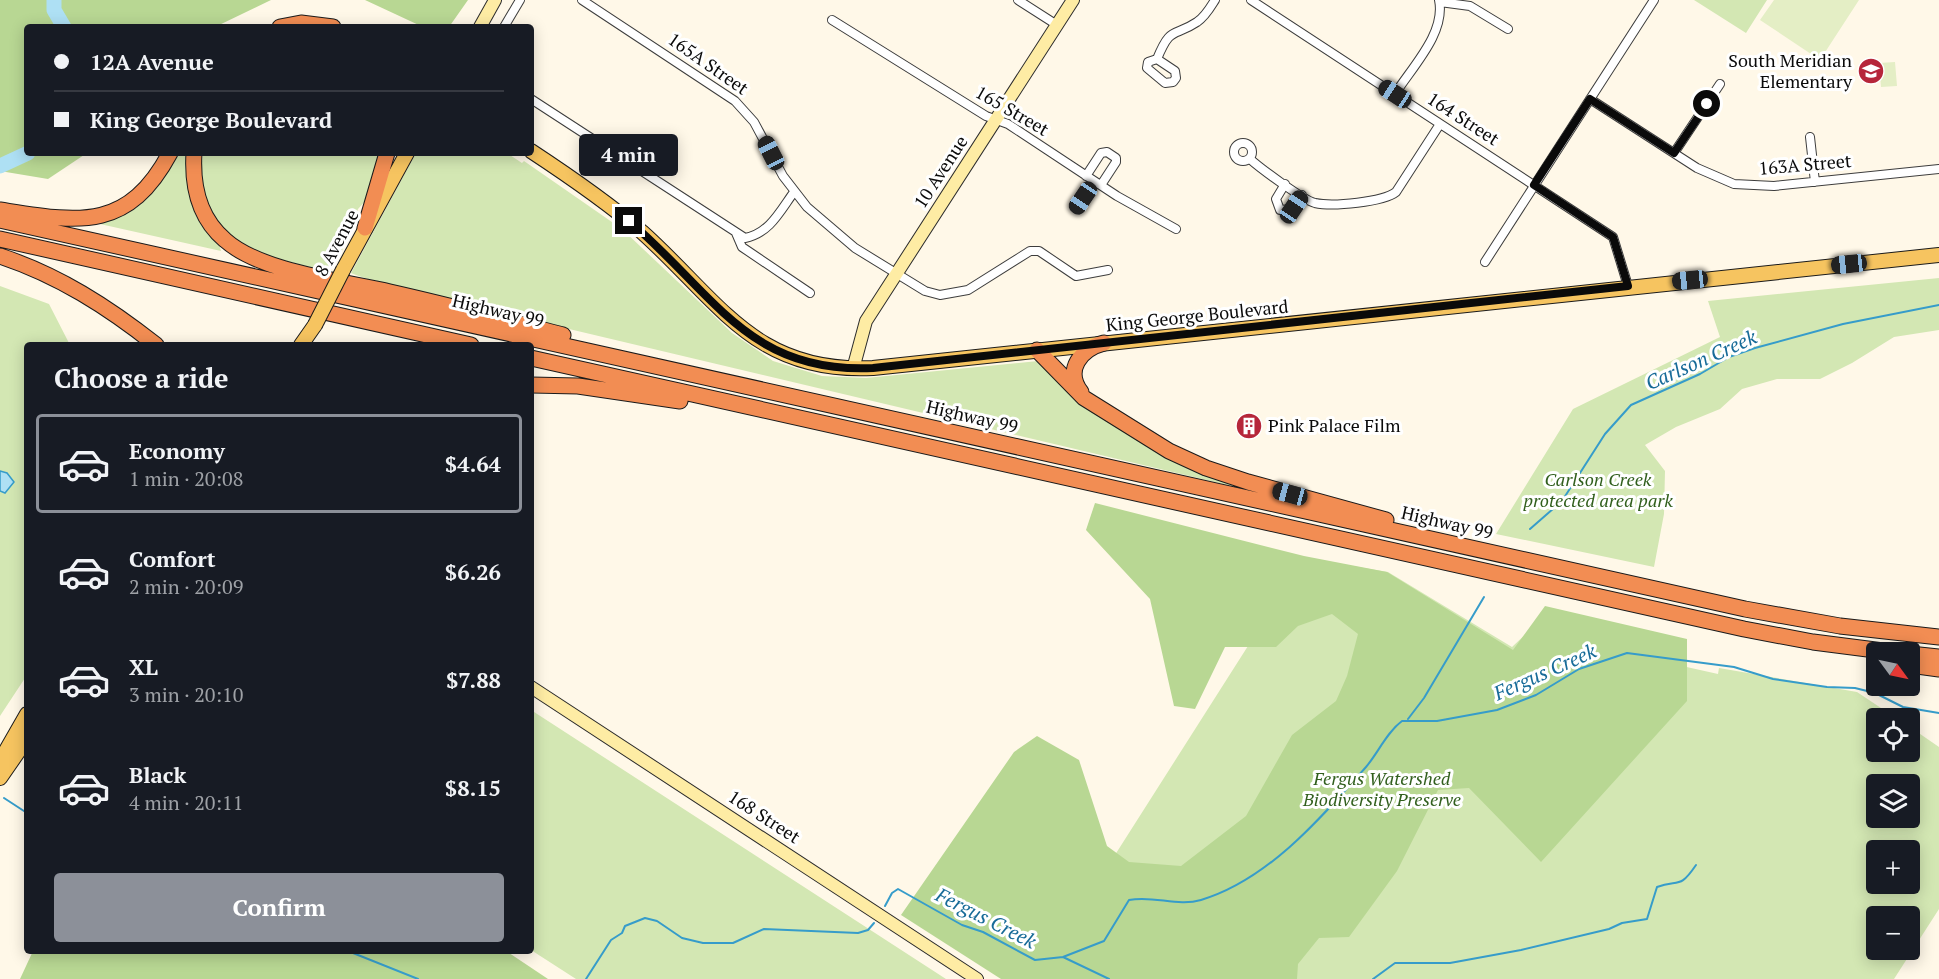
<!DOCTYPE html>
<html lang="en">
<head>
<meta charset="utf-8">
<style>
  :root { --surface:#171b24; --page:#20242c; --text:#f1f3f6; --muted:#9ea1a6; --line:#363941; --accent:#8c9099 }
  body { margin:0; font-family:"PT Serif",serif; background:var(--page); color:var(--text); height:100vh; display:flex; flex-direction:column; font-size:22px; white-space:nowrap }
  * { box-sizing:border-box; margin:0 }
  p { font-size:20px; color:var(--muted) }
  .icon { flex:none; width:33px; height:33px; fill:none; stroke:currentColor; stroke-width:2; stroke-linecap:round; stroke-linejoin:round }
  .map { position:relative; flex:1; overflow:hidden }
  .sheet { position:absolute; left:24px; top:342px; width:510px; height:612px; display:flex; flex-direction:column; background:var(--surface); border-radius:6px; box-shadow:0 3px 15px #0003 }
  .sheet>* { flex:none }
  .top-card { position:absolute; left:24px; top:24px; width:510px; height:132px; border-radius:6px; box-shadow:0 3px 15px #0003; display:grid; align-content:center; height:132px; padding:0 30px; background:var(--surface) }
  .needle { width:39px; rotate:123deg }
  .buttons { position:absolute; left:1866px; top:642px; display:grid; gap:12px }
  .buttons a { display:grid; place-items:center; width:54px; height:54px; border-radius:6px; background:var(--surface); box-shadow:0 3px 15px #0003; font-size:30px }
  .end { position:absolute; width:27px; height:27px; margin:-14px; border:8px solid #0a0a0a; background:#fff; box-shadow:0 0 0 3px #fff }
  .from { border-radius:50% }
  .bubble { position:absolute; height:42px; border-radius:6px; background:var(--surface); box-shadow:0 3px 15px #0003; font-size:20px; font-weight:600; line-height:42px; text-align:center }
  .car { position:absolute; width:18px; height:36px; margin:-18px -9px; border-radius:8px; box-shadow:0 0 4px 2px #0007; background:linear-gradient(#222 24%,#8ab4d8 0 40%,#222 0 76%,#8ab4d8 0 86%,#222 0) }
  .top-card b { display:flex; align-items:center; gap:21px; height:57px; font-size:22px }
  .top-card b+b { border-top:2px solid var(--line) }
  .top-card i { width:15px; height:15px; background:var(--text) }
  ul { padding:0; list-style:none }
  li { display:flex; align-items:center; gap:18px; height:99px; margin:0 12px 9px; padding:0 18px; border:3px solid transparent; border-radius:6px }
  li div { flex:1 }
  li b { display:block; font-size:22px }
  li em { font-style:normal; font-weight:600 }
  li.selected { border-color:var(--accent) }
  li>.icon { width:54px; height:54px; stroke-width:1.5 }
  h2 { padding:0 30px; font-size:27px; line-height:72px }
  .primary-button { display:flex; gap:12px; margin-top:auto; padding:12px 30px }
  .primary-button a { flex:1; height:69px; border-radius:6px; background:var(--accent); color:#fff; font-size:24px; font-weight:600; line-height:69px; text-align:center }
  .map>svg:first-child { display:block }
  .green { fill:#d3e7b3; fill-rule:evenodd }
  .forest { fill:#b8d793 }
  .pitch { fill:#e4eec5 }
  .water { fill:#aee0f4; stroke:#369cca; stroke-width:1.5 }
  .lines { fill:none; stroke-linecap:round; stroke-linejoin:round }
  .stream { stroke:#369cca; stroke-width:2 }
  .river { stroke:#aee0f4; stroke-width:15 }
  .street-casing { stroke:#3d3d3d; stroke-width:10 }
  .secondary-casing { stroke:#2c2c2c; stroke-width:14 }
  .primary-casing { stroke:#1b1b1b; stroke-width:16 }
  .highway-casing { stroke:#1b1b1b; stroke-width:17 }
  .street { stroke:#fff; stroke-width:8 }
  .secondary { stroke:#feeca4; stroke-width:12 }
  .primary { stroke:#f6c460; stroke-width:14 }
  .highway { stroke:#f28d53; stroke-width:15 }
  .primary-bridge-casing { stroke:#1b1b1b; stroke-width:16; stroke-linecap:butt }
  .primary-bridge { stroke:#f6c460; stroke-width:14 }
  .route { stroke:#0a0a0a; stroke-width:8 }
  .labels { text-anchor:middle; stroke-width:6; stroke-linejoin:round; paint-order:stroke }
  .poi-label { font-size:18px; fill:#0a0a0a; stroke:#fff; text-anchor:end }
  .street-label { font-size:18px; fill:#0a0a0a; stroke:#fff }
  .park-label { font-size:18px; font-style:italic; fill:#315f1d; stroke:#fff }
  .water-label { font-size:20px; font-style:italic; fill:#176b98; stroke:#fff }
</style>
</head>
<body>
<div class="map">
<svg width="1939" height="979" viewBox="0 0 1939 979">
  <rect width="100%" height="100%" fill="#fff8e8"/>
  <path class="green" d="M1694,0H1767L1746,33Z
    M179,153H191L221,251L100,224C108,220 118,218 127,214C151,200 166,177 179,153Z
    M203,153H381L367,199L358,209L340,256L327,270C260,258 191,237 203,153Z
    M416,153H507L522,163L524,161L622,229L732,333L773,361L822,376L866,378L1038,361L1074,398L1140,441L1278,497L417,293C396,282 373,283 351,273Z
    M1939,278V330L1894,337L1852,363L1820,379H1777L1742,389L1720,409L1676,427L1645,445L1665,471L1664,514L1654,567L1496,534L1573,409L1720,337L1708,301Z
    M0,286L49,304L70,345H27V675L0,716Z
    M1304,558L1388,572L1512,647L1546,615L1606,649L1718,674L1719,668L1857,692L1896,718H1876V752H1910V727L1939,747V909L1894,979H1036ZM1876,784H1910V818H1876ZM1876,850H1910V884H1876ZM1876,916H1910V950H1876Z
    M531,710L946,979H576L531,950Z"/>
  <path class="forest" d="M0,0H271L215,27H27V153H87L48,179L0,171Z
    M365,0H468L449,27H423Z
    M1095,503L1304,556L1387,572L1513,650L1545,606L1687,639V701L1541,862L1469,788L1438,790L1397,871L1349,937L1319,938L1298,964L1297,979H1001L901,915L1014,752L1037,736L1079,760L1107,846L1129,862L1181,866L1246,816L1292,735L1336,701L1347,676L1358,634L1332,614L1298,626L1276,647H1225L1195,709L1174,706L1150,599L1086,530Z
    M33,951H506L548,979H20Z"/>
  <path class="pitch" d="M1774,0H1859L1820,60L1760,20Z
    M1895,62L1897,86L1881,87L1879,63Z"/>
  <path class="water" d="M0,471L7,473L14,482L5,493L0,491Z"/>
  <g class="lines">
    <path class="stream" d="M1530,529L1562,501L1605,434L1631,405L1700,374L1729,357L1755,348L1843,324L1939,305
      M1408,719L1424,698L1484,597
      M4,798L27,813
      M885,906L892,893L898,889L962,925L983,932L1035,960L1063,957L1104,941L1129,900C1154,895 1177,907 1201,900C1268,880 1321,818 1366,767C1378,753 1387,732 1402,721H1437L1497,710L1536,695L1579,669L1627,653L1734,667L1773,679L1827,687L1855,688L1875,693L1903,707L1939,713
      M348,951L418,979
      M1063,957L1109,979
      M586,979L611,940L622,933L625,926L645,918L657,921L682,938L703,943H733L764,929L858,933L868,930L874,923
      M1373,979L1395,963H1450L1521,950L1609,929L1622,923L1647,919L1657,887C1679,879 1679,890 1696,865"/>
    <path class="river" d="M54,0V10L64,27
      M0,166L28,153"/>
    <defs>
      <path id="street" d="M582,0L735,101L754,122L783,176L807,207L855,248L925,291L940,295L968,290L1030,251H1039L1076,276L1108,270
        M1018,0L1057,25
        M1251,0L1613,237L1628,286
        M1440,2L1470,6L1508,29
        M832,20L986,116L1008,124L1117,196L1176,229
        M504,27L520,0
        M1157,59L1175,71L1176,78L1173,82L1165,83L1147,68L1148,62L1157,59C1171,25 1173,38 1197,22C1205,17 1210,8 1215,0
        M1395,94C1412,67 1446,33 1439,0
        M531,99L745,238C770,233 780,211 794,192
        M1590,99L1697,168L1734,184L1774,186L1939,169
        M1810,137L1815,182
        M1234 152a9 9 0 1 1 18 0a9 9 0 1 1-18 0Z
        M1674,153L1720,84
        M1250,159C1260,168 1303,200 1315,203C1333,207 1383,202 1396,192L1440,124
        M1086,176L1101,153L1107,152L1116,158V162L1101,185
        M1285,184L1276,199L1280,210L1292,209L1302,195
        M1076,208L1094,181
        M736,233L742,247L810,293
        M1485,262L1654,0"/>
      <path id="secondary" d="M480,27L495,0
        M853,369L866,321L1073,0
        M531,687L977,979"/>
      <path id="primary" d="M531,151C569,176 607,202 642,232C720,302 755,374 873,368L1939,255
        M343,270L407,153
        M301,345L315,325
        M0,761L27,714
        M0,778L27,739"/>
      <path id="highway" d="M280,27L301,23L333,27
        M194,153C192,185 199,218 225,240C261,272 342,281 390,292C448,305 505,320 563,335
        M0,210C78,222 127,233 170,153
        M0,220L1745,609L1840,626L1939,637
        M365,228L387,153
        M0,239L471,345
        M0,256C58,275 108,307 156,345
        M1037,350L1084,398L1169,451L1206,468L1248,482L1386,520
        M531,358L1744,629L1813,642L1891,652
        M531,385L578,386L680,401
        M1081,392C1064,370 1081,349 1104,343
        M1910,654L1939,657
        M1910,665L1939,669"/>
    </defs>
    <use href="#street" class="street-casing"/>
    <use href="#secondary" class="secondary-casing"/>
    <use href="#primary" class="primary-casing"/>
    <use href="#highway" class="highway-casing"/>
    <use href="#street" class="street"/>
    <use href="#secondary" class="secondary"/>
    <use href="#primary" class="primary"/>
    <use href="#highway" class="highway"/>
    <defs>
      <path id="primary-bridge" d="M315,325L343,270"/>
    </defs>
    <use href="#primary-bridge" class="primary-bridge-casing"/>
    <use href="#primary-bridge" class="primary-bridge"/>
  </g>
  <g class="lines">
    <path class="route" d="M629,221C713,292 748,374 873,368L1628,286L1613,237L1534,185L1590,99L1674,153L1707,104"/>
  </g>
  <defs>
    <symbol id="school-disc" viewBox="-11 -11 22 22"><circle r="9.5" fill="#b6263a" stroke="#fff"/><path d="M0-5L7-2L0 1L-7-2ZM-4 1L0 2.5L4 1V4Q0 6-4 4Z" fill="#fff"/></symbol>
    <symbol id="building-disc" viewBox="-11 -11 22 22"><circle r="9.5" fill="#b6263a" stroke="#fff"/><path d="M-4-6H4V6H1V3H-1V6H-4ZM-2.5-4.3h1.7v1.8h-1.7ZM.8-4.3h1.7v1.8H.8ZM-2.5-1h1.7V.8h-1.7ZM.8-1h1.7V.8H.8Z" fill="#fff"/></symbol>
  </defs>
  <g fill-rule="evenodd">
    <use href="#school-disc" x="1856" y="56" width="30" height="30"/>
    <use href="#building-disc" x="1234" y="411" width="30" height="30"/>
  </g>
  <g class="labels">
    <g class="poi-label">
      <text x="1852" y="67">South Meridian<tspan x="1852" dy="21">Elementary</tspan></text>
      <text x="1268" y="432" text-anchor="start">Pink Palace Film</text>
    </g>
    <g class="street-label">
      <text transform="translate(708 64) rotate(35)" y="6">165A Street</text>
      <text transform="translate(1012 111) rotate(30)" y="6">165 Street</text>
      <text transform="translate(1463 119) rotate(33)" y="6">164 Street</text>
      <text transform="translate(1805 165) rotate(-5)" y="6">163A Street</text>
      <text transform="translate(941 172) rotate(-57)" y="6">10 Avenue</text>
      <text transform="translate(337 243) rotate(-62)" y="6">8 Avenue</text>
      <text transform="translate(498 311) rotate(13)" y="6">Highway 99</text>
      <text transform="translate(1197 316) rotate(-6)" y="6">King George Boulevard</text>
      <text transform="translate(972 417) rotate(13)" y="6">Highway 99</text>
      <text transform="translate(1447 523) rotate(13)" y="6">Highway 99</text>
      <text transform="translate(764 817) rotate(33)" y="6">168 Street</text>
    </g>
    <g class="park-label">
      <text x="1598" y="486">Carlson Creek<tspan x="1598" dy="21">protected area park</tspan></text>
      <text x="1382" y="785">Fergus Watershed<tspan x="1382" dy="21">Biodiversity Preserve</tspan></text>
    </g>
    <g class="water-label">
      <text transform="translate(1701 360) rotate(-24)" y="7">Carlson Creek</text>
      <text transform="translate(1545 672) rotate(-24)" y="7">Fergus Creek</text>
      <text transform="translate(986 918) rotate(27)" y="7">Fergus Creek</text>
    </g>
  </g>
</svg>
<div class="buttons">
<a><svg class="needle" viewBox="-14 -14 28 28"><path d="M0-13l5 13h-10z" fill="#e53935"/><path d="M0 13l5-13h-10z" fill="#9ea1a6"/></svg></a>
<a><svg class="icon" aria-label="locate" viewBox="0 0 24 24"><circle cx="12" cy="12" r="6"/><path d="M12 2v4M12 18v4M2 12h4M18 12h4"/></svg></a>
<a><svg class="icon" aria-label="layers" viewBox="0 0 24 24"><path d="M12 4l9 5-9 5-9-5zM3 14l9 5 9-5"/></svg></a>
<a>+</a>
<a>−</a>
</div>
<i class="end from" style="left:1707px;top:104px"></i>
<i class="end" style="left:629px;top:221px"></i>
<div class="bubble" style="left:579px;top:134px;width:99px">4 min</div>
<i class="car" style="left:1395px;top:94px;rotate:303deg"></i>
<i class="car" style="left:771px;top:153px;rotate:333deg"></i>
<i class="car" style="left:1083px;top:198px;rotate:214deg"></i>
<i class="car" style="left:1294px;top:207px;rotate:34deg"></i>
<i class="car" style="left:1849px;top:264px;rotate:264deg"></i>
<i class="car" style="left:1690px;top:280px;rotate:264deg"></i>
<i class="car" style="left:1290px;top:494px;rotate:285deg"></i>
<div class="top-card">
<b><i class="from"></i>12A Avenue</b>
<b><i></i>King George Boulevard</b>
</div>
<section class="sheet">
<h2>Choose a ride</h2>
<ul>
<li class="selected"><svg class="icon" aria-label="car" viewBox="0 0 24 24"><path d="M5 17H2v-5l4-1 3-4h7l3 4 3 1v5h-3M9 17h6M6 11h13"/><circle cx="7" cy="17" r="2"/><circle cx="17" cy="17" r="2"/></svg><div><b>Economy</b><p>1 min · 20:08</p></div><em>$4.64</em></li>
<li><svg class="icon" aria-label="car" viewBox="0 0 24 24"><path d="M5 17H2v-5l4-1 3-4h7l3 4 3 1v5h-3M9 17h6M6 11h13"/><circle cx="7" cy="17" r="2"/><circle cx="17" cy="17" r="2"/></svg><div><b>Comfort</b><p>2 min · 20:09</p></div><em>$6.26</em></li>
<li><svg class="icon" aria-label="car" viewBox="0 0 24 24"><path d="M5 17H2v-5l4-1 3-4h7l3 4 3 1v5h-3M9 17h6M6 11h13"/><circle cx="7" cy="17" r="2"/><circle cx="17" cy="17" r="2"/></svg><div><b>XL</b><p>3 min · 20:10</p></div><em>$7.88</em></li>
<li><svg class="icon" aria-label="car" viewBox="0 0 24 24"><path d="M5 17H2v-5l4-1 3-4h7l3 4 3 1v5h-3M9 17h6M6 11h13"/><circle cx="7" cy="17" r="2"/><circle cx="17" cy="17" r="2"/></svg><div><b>Black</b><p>4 min · 20:11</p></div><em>$8.15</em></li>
</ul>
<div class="primary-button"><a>Confirm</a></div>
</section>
</div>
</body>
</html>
